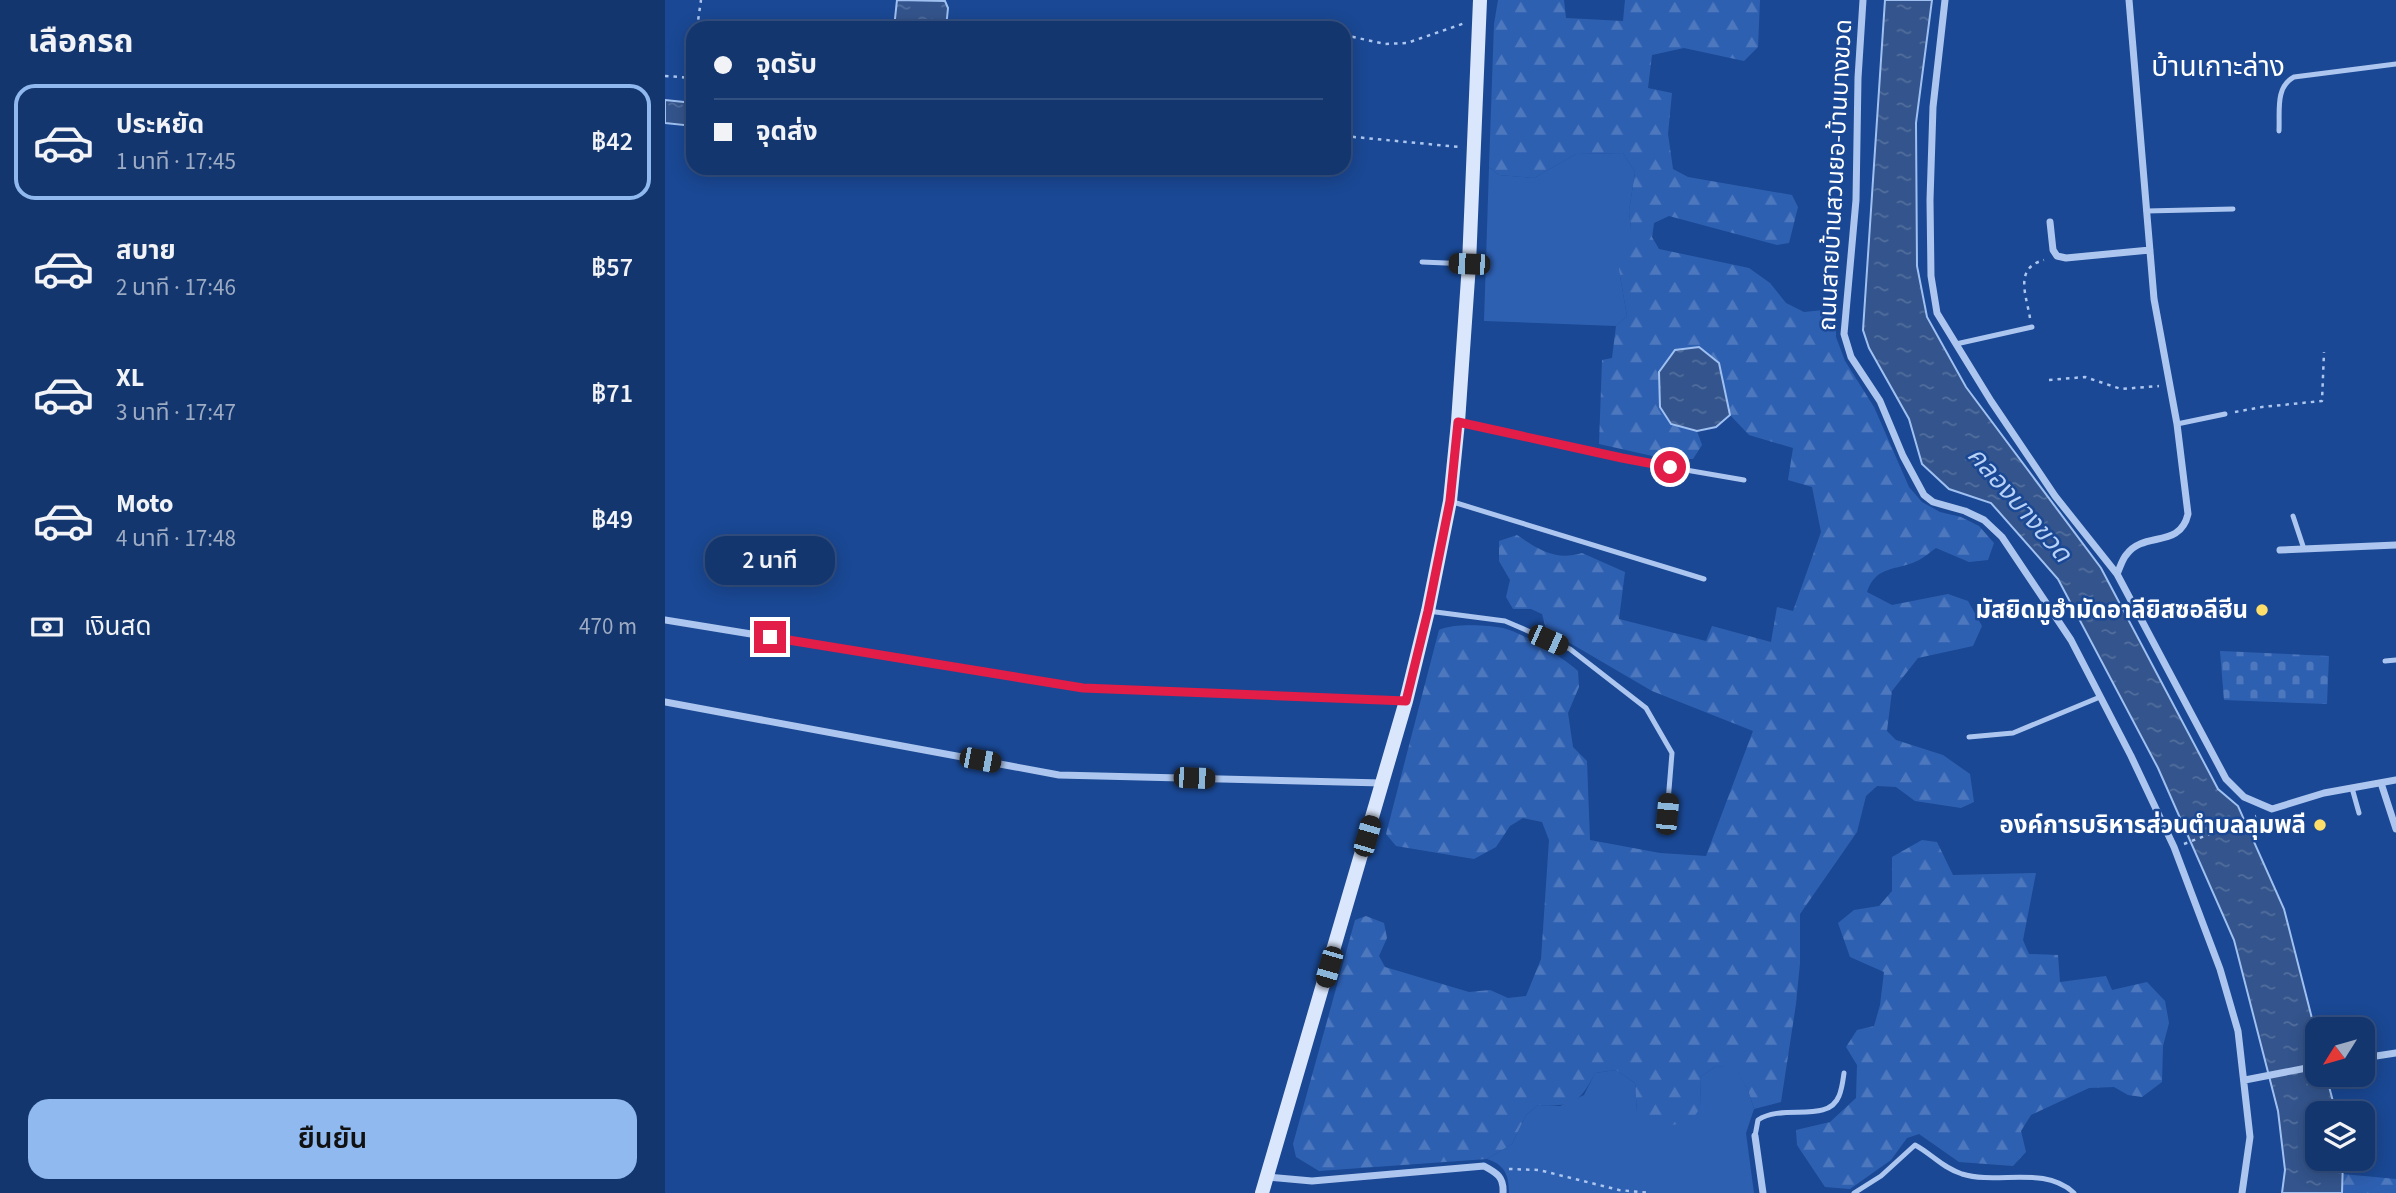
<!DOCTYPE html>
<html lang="th">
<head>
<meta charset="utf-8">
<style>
  :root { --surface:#14366f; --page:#214177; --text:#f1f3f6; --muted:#9dabc3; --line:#335082; --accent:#90b9f0 }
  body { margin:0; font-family:"Source Sans 3","Noto Sans Thai",sans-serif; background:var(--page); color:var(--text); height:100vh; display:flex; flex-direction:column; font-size:26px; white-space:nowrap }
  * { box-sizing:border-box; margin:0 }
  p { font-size:23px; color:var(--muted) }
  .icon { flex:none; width:38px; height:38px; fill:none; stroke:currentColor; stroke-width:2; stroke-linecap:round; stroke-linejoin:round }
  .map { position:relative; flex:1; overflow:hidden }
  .drawer { display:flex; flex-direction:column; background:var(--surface); width:665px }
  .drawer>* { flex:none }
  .guide { position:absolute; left:21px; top:21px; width:665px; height:154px; border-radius:21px; box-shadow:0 4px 18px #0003,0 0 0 2px var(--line); display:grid; align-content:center; height:154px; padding:0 28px; background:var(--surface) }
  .needle { width:46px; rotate:233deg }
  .tools { position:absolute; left:1640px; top:1017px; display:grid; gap:14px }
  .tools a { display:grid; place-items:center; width:70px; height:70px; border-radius:14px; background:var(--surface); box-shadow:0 4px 18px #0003,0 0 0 2px var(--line); font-size:35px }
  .end { position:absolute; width:32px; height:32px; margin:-16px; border:9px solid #e11d48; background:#fff; box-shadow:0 0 0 4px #fff }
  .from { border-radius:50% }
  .bubble { position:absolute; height:49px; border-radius:21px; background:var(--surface); box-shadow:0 4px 18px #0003,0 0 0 2px var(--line); font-size:23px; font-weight:600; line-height:49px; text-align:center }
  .car { position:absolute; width:21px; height:42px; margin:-21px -10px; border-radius:9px; box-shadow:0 0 5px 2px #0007; background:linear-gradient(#222 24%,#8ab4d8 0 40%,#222 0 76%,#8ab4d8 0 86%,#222 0) }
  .guide b { display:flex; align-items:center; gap:24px; height:66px; font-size:26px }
  .guide b+b { border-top:2px solid var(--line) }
  .guide i { width:18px; height:18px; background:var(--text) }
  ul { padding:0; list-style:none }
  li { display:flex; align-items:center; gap:21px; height:116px; margin:0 14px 10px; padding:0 14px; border:4px solid transparent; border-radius:21px }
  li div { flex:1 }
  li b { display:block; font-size:26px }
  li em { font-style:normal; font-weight:600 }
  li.selected { border-color:var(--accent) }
  li>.icon { width:63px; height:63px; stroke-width:1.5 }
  h2 { padding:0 28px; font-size:32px; line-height:84px }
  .pay { display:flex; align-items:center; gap:18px; height:77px; padding:0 28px; font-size:26px }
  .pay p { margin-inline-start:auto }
  .primary-button { display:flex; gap:14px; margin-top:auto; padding:14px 28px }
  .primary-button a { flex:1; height:80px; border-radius:21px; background:var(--accent); color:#111; font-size:28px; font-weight:600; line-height:80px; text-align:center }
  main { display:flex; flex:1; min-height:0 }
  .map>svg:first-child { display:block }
  .green { fill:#2e60b2 }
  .forest { fill:url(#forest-firs) }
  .cemetery { fill:url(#cemetery-stones) }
  .water { fill:url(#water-ripples); stroke:#9fc0f1; stroke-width:2 }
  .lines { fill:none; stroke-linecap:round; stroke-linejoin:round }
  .path { stroke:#acc6ef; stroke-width:2.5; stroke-dasharray:3.5 5; stroke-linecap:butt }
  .lane { stroke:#acc6ef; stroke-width:5 }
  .street { stroke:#acc6ef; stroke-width:7 }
  .secondary { stroke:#dae6fb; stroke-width:14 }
  .route { stroke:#e11d48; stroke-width:9 }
  .poi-dot { fill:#ffde6a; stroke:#1a4894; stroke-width:2.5 }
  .labels { text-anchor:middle; stroke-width:5; stroke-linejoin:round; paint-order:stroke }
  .street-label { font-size:24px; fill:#fff; stroke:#1a4894 }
  .poi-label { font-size:24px; font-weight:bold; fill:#fff; stroke:#1a4894; text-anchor:end }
  .water-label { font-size:26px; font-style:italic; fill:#b8d1f6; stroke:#1a4894 }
  .quarter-label { font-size:28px; fill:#fff; stroke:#1a4894 }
</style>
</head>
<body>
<main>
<section class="drawer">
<h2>เลือกรถ</h2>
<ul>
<li class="selected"><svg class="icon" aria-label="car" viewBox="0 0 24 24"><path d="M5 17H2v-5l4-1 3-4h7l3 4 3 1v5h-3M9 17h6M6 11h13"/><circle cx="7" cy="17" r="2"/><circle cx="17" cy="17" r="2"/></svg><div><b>ประหยัด</b><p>1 นาที · 17:45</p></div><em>฿42</em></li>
<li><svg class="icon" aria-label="car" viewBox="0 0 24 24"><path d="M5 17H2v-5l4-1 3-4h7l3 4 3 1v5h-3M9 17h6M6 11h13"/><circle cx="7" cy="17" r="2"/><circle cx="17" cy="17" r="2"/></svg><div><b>สบาย</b><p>2 นาที · 17:46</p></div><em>฿57</em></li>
<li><svg class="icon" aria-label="car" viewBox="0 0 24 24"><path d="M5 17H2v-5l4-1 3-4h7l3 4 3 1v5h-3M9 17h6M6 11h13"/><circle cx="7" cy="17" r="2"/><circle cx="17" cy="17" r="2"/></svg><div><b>XL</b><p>3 นาที · 17:47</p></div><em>฿71</em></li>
<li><svg class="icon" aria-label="car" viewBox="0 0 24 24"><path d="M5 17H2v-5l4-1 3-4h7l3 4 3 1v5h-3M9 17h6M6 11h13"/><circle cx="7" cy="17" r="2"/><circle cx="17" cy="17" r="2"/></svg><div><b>Moto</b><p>4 นาที · 17:48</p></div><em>฿49</em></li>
</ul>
<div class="pay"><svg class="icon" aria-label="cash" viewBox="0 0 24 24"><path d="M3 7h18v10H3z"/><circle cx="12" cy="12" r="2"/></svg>เงินสด<p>470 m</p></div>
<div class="primary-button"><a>ยืนยัน</a></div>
</section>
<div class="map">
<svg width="1731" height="1193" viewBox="0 0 1731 1193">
  <defs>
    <pattern id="forest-firs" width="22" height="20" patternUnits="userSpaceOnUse" patternTransform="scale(1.75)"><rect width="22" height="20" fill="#2e60b2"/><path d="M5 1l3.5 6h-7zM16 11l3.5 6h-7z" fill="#4d78be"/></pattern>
    <pattern id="cemetery-stones" width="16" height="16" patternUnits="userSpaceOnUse" patternTransform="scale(1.75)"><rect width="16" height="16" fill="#2e60b2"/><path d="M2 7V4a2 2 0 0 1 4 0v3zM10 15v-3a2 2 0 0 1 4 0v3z" fill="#4d78be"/></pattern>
    <pattern id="water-ripples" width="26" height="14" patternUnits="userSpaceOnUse" patternTransform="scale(1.75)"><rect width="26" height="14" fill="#33548c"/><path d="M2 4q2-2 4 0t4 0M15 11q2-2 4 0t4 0" fill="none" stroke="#526e9d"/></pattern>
  </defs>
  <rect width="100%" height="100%" fill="#1a4894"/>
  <path class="green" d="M958,153L970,172L964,211L966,229L954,270L962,316L951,326L819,321L824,167L834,175L869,178L911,154Z
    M1051,1066L1070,1067L1083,1090L1089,1109L1081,1133L1089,1193H844C844,1175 840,1165 822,1159L847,1144L861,1115L873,1105L895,1106L919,1095L930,1073L951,1070L970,1083L972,1112L1036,1107L1035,1077Z"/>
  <path class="forest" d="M833,0H899L901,18L958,21L960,0H1095L1093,47L1079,61L1019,48L987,55L983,88L1007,93L1003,134L1008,169L1023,177L1127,195L1133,207L1124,243L1112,245L1004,216L989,223L987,237L994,249L1084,268L1105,283L1121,303L1139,312L1159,310L1171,319V337L1180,361L1209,407L1244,487L1257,502L1275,512L1296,517L1314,526L1329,543L1323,560L1304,562L1271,548C1265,552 1259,558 1252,561C1231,571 1211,565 1202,592L1227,605L1283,594L1303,601L1317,626L1308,646L1253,658L1227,691L1222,731L1231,740L1278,755L1305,774L1309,802L1296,808L1250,801L1231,787L1212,786L1201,796L1192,832L1135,914V963L1131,1004L1116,1102L1089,1109L1083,1090L1070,1068L1051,1066L1035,1077L1036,1107L1025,1122L994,1127L972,1112L970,1083L951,1070L930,1073C915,1103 907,1107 873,1105L861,1115L847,1144L822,1159L654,1171L631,1157L628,1144L690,920L701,916L719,923L722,938L714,956L720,967L804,992L825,990L843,998L861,996L876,959L884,840L877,822L858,818L845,826L831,847L809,859L731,846L721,834L774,630C789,623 822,625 838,628C858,633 898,657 913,671L914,687L903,713L908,747L922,761L925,840L995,853L1041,856L1088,731L987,691L881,629L877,614L866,609H848L841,597L845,580L834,561V541L852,535C874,550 891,561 917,553L960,572L954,619L1041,641L1047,626L1106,642L1112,607L1128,611L1156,532L1147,487L1123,480L1128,448L1084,435L1065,415L1054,363L994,372C996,412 992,419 1032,431L1037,445L1028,459H1001L934,444L937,360L947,358L951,326L962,316L954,270V247L966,229L964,211L970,172L958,153L911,154L869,178L834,175L824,167L829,24Z
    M1257,840L1272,842L1288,875L1371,873L1358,940L1364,954L1393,955L1395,982L1441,976L1447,990L1482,982L1500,1001L1504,1023L1498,1046L1497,1082L1477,1097L1463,1095L1449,1087L1424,1088L1366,1115L1356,1131L1361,1152L1348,1166L1294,1162L1254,1134L1242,1138L1226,1160L1185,1189L1160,1187L1132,1145L1131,1130L1165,1122L1191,1098L1192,1065L1181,1047L1192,1030L1209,1026L1215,1005L1219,972L1185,957L1173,923L1189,910L1214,906L1227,891V857Z
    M1678,1174L1731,1179V1193H1677Z"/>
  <path class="cemetery" d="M1555,651L1664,656L1662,704L1559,700Z"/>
  <path class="water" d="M232,0L280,1L283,8L281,28H229Z
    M1220,0H1267L1251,123L1252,266L1262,317L1301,387L1436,568L1553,789L1573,806L1619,909L1652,1038V1074L1661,1075L1671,1113H1652V1158L1678,1159L1677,1193H1617L1620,1170L1613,1111L1569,940L1493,768L1393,579L1326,503L1284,489L1257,464L1244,419L1204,348L1198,330Z
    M0,100L28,103V126L0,123Z
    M1034,347L1054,363L1065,415L1051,427L1032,431L1006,424L995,407L994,372L1010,350Z"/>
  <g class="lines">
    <path class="path" d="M32,28L36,0
      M639,28H646
      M679,35L720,44L742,43L800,23
      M0,76L28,78
      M27,78L28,68
      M679,136L794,147
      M1365,318C1361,294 1349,268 1379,260
      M1384,380L1420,377L1456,389L1494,386
      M1570,412L1597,407L1657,401L1659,352
      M1519,844L1591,816
      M844,1169L874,1170L954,1190L985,1193"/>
    <path class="lane" d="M1614,131C1615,111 1610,87 1629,77L1731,64
      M1481,211L1568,209
      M757,262L804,264
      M1291,344L1367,327
      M794,422L957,459L1079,480
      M1512,424L1560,414
      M788,502L1039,579
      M1628,516L1639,549
      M763,611L840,621L905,649L981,708L1007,753L1002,814
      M1720,661L1731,660
      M1304,737L1348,733L1435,697
      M1687,788L1694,813
      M1090,1136L1093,1120C1118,1103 1163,1124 1174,1096C1177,1089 1178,1080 1179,1073
      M1189,1193L1216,1176L1250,1145C1267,1154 1276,1167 1297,1174C1333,1185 1379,1165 1409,1193"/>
    <path class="street" d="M1198,0L1193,78L1191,200L1179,334L1186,357L1215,401L1238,456L1259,495L1268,502L1300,511L1319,520L1337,537L1406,640L1466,756L1509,847L1555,969L1573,1031L1585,1137L1577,1193
      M1280,0L1268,107L1265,200L1266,276L1272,313L1326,401L1390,496L1452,574L1561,779L1579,797L1607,809L1659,793L1731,780
      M1385,222L1388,250L1392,256L1401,258L1485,250
      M1615,550L1731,545
      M1452,574C1455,568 1457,559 1462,554C1479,531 1515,549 1523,514L1512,424L1489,299L1464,0
      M0,620L418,688L741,701
      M0,702L394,775L717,783
      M1716,783L1731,829
      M1698,1058L1731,1053
      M1580,1080L1652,1066
      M1090,1136L1098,1193
      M602,1177L647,1181L819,1166C832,1173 839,1177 838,1193"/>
    <path class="secondary" d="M597,1193L741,701L763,611L785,501L793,422L804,264L815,0"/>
  </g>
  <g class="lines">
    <path class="route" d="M105,637L418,688L741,701L763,611L785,501L793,422L957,458L1005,467"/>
  </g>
  <g class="poi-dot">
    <circle cx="1597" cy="610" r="7"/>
    <circle cx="1655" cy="825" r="7"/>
  </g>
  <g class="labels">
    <g class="street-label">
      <text transform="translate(1170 175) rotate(-87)" y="8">ถนนสายบ้านสวนยอ-บ้านบางขวด</text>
    </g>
    <g class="poi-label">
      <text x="1583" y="618">มัสยิดมูฮำมัดอาลียิสซอลีฮีน</text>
      <text x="1641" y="833">องค์การบริหารส่วนตำบลลุมพลี</text>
    </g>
    <g class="water-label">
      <text transform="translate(1355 504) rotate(49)" y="9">คลองบางขวด</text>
    </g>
    <g class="quarter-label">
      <text x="1553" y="76">บ้านเกาะล่าง</text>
    </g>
  </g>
</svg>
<div class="tools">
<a><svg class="needle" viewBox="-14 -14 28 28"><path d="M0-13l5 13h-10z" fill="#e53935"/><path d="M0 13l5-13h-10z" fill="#9dabc3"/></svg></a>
<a><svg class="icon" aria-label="layers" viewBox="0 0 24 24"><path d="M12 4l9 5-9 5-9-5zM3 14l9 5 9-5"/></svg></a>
</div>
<i class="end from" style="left:1005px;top:467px"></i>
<i class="end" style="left:105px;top:637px"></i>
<div class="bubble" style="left:40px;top:536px;width:130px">2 นาที</div>
<i class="car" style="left:804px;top:264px;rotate:272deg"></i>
<i class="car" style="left:883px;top:640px;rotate:114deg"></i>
<i class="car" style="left:315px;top:760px;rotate:101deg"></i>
<i class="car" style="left:529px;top:778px;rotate:92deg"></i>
<i class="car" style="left:1002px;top:814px;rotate:5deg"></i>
<i class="car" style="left:702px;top:836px;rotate:16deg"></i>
<i class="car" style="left:664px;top:967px;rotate:196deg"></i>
<div class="guide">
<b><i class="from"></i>จุดรับ</b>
<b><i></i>จุดส่ง</b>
</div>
</div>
</main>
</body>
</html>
